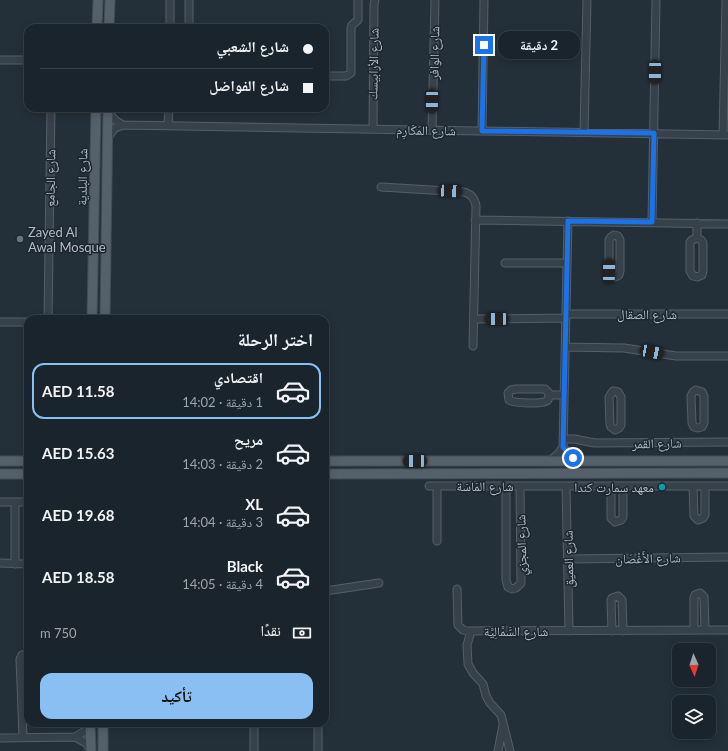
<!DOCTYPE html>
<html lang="ar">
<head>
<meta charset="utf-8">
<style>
  :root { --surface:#1a242c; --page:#232c34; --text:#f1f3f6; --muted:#9fa4a9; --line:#384148; --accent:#8abff3 }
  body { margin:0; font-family:Lato,"Noto Naskh Arabic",sans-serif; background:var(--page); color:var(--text); direction:rtl; height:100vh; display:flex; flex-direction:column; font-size:15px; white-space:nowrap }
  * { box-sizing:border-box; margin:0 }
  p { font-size:13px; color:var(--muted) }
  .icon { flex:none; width:22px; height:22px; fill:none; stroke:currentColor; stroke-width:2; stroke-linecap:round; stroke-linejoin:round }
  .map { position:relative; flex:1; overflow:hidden; direction:ltr }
  .drawer { position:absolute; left:24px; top:315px; width:305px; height:412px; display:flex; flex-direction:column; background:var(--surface); border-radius:12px; box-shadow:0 2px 10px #0003,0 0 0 1px var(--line); direction:rtl }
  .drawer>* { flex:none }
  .guide { position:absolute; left:24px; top:24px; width:305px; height:88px; border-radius:12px; box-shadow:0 2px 10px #0003,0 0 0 1px var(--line); direction:rtl; display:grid; align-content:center; height:88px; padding:0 16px; background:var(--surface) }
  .needle { width:26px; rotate:177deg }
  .buttons { position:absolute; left:672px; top:643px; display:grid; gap:8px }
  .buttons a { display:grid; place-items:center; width:44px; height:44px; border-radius:8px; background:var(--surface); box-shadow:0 2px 10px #0003,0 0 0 1px var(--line); font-size:20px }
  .end { position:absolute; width:18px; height:18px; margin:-9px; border:5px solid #1a73e8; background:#fff; box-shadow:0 0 0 2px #fff }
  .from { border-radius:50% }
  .bubble { position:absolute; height:28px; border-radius:12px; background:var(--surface); box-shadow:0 2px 10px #0003,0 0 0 1px var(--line); font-size:13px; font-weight:700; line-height:28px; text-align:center; direction:rtl }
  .car { position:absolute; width:12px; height:24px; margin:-12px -6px; border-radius:5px; box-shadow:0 0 3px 1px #0007; background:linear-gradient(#222 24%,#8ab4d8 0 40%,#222 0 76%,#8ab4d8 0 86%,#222 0) }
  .guide b { display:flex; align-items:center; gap:14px; height:38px; font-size:15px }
  .guide b+b { border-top:1px solid var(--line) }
  .guide i { width:10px; height:10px; background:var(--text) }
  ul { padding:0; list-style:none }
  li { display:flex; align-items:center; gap:12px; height:56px; margin:0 8px 6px; padding:0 8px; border:2px solid transparent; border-radius:12px }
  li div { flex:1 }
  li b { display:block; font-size:15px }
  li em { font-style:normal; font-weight:700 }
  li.on { border-color:var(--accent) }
  li>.icon { width:36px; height:36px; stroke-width:1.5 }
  h2 { padding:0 16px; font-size:18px; line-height:48px }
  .pay { display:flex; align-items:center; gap:10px; height:44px; padding:0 16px; font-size:15px }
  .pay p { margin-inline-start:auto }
  .primary-button { display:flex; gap:8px; margin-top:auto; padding:8px 16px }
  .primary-button a { flex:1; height:46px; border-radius:12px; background:var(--accent); color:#111; font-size:16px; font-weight:700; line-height:46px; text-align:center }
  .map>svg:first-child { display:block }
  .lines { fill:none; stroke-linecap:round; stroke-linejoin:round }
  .minor-casing { stroke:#555f68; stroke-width:9 }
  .major-casing { stroke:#434d56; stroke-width:11 }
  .minor { stroke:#37414a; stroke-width:7 }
  .major { stroke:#55616a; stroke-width:9 }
  .route { stroke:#1a73e8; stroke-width:5 }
  .worship-dot { fill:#6b7280; stroke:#1c262f; stroke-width:1.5 }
  .culture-dot { fill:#0f9aa8; stroke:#1c262f; stroke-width:1.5 }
  .labels { text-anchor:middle; stroke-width:3; stroke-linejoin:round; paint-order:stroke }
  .street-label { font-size:13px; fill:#b2bcc6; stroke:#1c262f }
  .poi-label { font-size:13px; fill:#b2bcc6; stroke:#1c262f; text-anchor:start }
</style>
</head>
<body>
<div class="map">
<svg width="728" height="751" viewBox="0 0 728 751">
  <rect width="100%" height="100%" fill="#23303a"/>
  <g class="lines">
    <defs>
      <path id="minor" d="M189,0V28
        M170,28V0
        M0,60H28
        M325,76H346L351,73V28L352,25L358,20V0
        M108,112L116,121L123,125
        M168,125L169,108
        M373,129L374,4L375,0
        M432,130L435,0
        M482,131L484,0
        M584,132L587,0
        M723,135L726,0
        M108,137L115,128L123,125L728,135
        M381,187L464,192C471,194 475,198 476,206L473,346
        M475,220L728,224
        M652,222L656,0
        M697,223V238
        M614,235L618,236L620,240V271L619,275L615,277L610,275L609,271V240L611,237Z
        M697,238L701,240L703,243V271L702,275L697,277L693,276L690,271V242L692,240Z
        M505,263H567
        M566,314H728
        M48,319L51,108
        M474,319L566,318
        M0,322H28
        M565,347L624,348L676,356H728
        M516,389H545L549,393C549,396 549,398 548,400C543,405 514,403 509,400L508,393L511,390Z
        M696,390L702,392L704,396V423L702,427L698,428L694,427L692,423L691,396L693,392Z
        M613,391L618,392L621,397V425L619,428L615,430L611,427L610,424L609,397Z
        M549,395H564
        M563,439H574L595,443L728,442
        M563,447L569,455L577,461
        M551,460L558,454L563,447L568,221
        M429,486H728
        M437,486V541
        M506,486V580L508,587L512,589L516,588L521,583L520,486
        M566,486L569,631
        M611,486V518L615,522L621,520L623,517V486
        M693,486L694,516L698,520L703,518L705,515V486
        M0,502H28
        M568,559L728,557
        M0,563L28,564
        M15,564V502
        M457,589L458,625L463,630L467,631L728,630
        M325,591L379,583
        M694,630V598L695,595L700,593L704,597L705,630
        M471,631L467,645L468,664L473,673L483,684L486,696L490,703L501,715L510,751
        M612,631L611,600L612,598L618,596L622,600L623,631
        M254,723V751
        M318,723V751
        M23,737L20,659L22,655L28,654
        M75,737L85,731L90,725
        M0,738L75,737L86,743L91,750
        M498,751L503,725"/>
      <path id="major" d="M97,28L98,0
        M109,28L110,0
        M92,319L96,108
        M105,319L108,108
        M0,461H28
        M325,461H728
        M0,474H28
        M325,474L728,473
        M90,723L91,751
        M103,723V751"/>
    </defs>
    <use href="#minor" class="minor-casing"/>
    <use href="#major" class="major-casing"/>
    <use href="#minor" class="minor"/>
    <use href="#major" class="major"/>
  </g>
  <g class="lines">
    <path class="route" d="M484,45L482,131L654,133L652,222L568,221L563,447L573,458"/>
  </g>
  <circle class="worship-dot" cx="20" cy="239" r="4"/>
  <circle class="culture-dot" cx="662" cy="487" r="4"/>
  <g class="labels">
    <g class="street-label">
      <text transform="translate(434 53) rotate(-89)" y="5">شارع الوافر</text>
      <text transform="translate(373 64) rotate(-89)" y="5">شارع الأرابيسك</text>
      <text transform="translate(426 130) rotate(1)" y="5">شارع المَكَارِم</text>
      <text transform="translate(82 177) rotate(-89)" y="5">شارع البلدية</text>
      <text transform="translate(50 178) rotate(-89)" y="5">شارع الجامع</text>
      <text x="647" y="319">شارع الصقال</text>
      <text transform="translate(657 443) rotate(-1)" y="5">شارع القمر</text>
      <text x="485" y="491">شارع المَاسَة</text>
      <text transform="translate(521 545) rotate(-91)" y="5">شارع المجزي</text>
      <text transform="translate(648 558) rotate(-1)" y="5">شارع الأَغْصَان</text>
      <text transform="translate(568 559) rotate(-91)" y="5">شارع العميق</text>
      <text x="516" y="636">شارع السَّمَّالِيَّة</text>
    </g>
    <g class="poi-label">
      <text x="28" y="237">Zayed Al<tspan x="28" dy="15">Awal Mosque</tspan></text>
      <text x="654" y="492" text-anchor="end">معهد سمارت كندا</text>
    </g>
  </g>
</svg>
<div class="buttons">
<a><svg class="needle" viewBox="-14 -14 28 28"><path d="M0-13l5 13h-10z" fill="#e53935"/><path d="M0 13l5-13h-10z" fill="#9fa4a9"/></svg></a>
<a><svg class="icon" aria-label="layers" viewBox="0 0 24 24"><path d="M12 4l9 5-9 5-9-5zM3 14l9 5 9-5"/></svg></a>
</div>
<i class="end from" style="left:573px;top:458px"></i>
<i class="end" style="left:484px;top:45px"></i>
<div class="bubble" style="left:498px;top:31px;width:82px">2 دقيقة</div>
<i class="car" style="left:655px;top:72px;rotate:181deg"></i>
<i class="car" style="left:432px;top:101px;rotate:181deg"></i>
<i class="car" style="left:450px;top:191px;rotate:93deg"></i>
<i class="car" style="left:609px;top:271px;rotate:1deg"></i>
<i class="car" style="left:497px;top:319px;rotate:270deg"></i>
<i class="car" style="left:652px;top:352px;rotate:101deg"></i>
<i class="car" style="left:415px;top:461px;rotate:270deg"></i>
<div class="guide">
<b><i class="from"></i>شارع الشعبي</b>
<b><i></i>شارع الفواضل</b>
</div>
<section class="drawer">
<h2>اختر الرحلة</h2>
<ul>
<li class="on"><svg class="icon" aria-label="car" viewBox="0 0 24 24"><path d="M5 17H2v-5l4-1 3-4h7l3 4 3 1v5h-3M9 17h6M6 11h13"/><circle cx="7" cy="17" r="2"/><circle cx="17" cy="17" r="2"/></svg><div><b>اقتصادي</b><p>1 دقيقة · 14:02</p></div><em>AED 11.58</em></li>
<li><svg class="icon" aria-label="car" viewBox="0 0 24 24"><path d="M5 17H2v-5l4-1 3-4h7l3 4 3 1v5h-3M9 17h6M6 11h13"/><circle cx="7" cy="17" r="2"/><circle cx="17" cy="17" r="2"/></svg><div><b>مريح</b><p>2 دقيقة · 14:03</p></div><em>AED 15.63</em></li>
<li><svg class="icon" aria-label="car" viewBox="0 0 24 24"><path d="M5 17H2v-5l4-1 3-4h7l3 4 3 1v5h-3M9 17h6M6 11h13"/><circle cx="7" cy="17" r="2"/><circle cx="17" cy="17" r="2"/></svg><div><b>XL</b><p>3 دقيقة · 14:04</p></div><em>AED 19.68</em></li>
<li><svg class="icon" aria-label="car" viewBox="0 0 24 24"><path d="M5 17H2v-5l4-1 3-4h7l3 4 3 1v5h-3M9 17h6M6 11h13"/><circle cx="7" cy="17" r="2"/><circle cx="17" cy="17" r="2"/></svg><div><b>Black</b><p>4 دقيقة · 14:05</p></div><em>AED 18.58</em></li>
</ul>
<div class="pay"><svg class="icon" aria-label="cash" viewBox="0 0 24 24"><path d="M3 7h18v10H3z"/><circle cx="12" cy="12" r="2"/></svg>نقدًا<p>750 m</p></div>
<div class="primary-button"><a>تأكيد</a></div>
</section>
</div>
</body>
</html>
